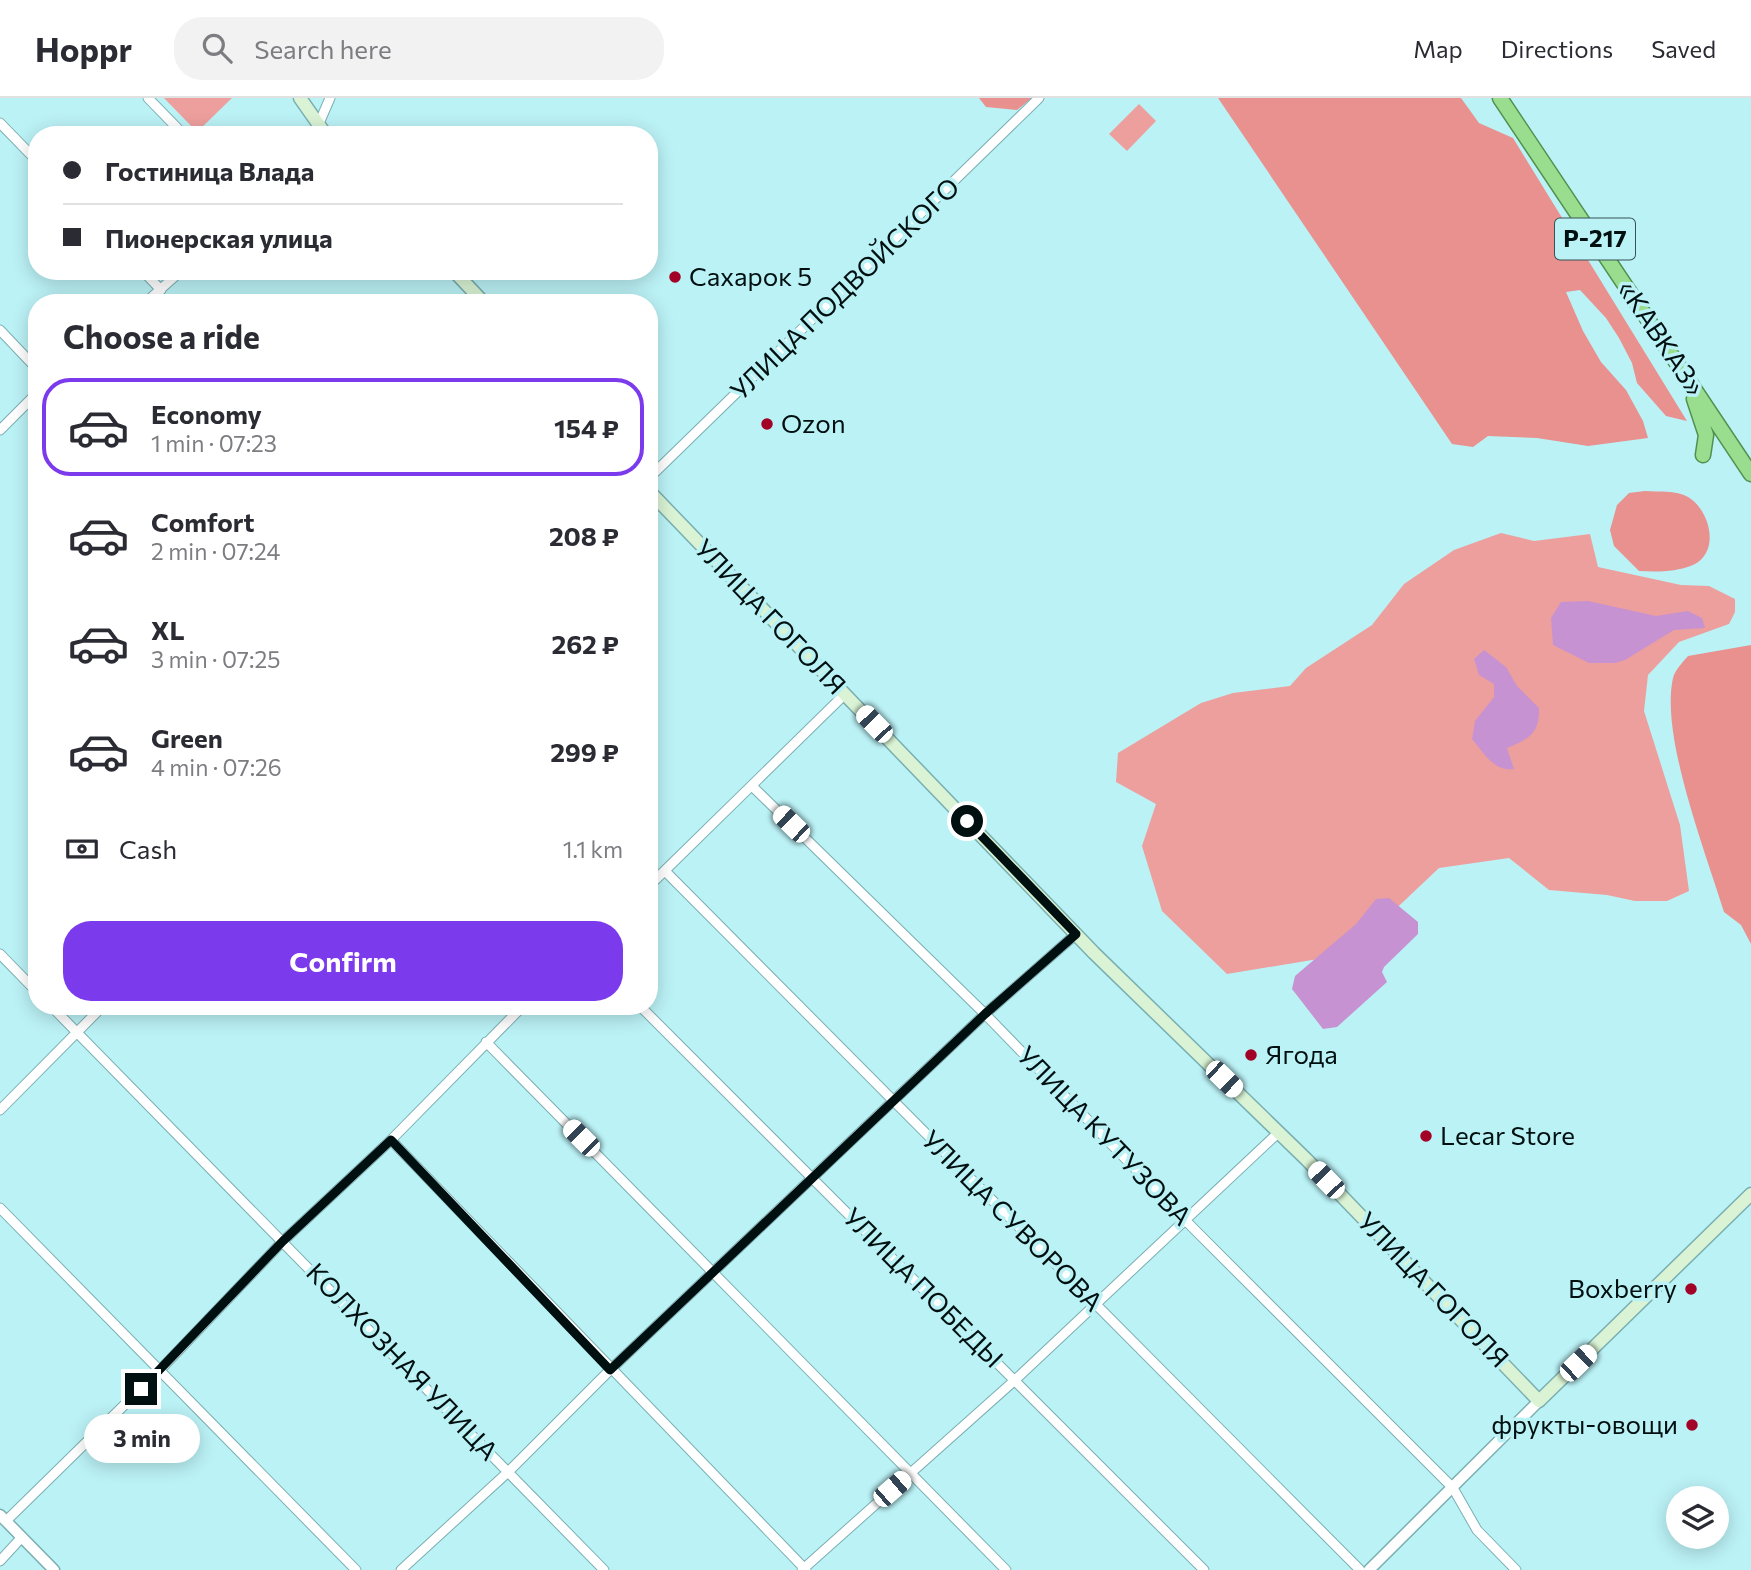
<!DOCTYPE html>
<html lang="en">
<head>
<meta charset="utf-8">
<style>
  :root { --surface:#fff; --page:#f2f2f3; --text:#2b2b33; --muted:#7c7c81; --line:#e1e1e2; --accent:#7c3aed }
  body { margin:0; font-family:Commissioner,sans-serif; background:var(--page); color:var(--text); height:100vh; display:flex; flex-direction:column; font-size:26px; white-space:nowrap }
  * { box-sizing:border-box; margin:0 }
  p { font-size:23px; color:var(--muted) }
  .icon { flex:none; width:38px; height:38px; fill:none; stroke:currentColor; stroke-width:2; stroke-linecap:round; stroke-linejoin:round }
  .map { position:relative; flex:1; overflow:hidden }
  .details { position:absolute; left:28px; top:196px; width:630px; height:721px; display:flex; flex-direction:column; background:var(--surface); border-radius:28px; box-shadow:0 4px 18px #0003 }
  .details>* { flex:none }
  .guide { position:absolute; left:28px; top:28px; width:630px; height:154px; border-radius:28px; box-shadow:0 4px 18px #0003; display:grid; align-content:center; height:154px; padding:0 35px; background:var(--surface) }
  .controls { position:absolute; left:1666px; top:1388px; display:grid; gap:14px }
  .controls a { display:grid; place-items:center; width:63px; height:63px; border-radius:50%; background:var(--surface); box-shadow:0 4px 18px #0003; font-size:35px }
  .end { position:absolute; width:32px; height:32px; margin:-16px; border:9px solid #000f10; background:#fff; box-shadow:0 0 0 4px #fff }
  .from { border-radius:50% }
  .bubble { position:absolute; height:49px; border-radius:24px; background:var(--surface); box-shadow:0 4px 18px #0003; font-size:23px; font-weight:700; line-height:49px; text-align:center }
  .car { position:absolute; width:21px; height:42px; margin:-21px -10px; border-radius:9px; box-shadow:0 0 5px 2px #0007; background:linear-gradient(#fff 24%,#345 0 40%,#fff 0 76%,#345 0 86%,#fff 0) }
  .guide b { display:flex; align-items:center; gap:24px; height:66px; font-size:26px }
  .guide b+b { border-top:2px solid var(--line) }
  .guide i { width:18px; height:18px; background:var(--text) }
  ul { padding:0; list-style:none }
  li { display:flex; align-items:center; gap:21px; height:98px; margin:0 14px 10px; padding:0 21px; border:4px solid transparent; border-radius:28px }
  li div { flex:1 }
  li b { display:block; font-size:26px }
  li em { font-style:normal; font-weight:700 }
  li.selected { border-color:var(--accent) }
  li>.icon { width:63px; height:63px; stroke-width:1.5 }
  h2 { padding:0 35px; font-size:32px; line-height:84px }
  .pay { display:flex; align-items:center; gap:18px; height:77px; padding:0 35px; font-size:26px }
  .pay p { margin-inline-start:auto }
  .button { display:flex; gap:14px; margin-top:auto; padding:14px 35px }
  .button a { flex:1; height:80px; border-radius:28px; background:var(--accent); color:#fff; font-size:28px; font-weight:700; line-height:80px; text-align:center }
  header { display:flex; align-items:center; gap:42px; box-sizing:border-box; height:98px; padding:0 35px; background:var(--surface); border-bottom:2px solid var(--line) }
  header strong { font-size:33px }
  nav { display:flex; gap:38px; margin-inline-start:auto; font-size:24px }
  .search { width:490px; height:63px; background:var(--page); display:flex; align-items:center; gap:18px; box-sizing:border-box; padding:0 24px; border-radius:28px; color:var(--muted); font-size:26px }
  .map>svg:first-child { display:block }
  .green { fill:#ed9f9d }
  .forest { fill:#e8918f }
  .water { fill:#c792d1 }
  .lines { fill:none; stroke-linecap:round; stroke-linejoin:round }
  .minor-casing { stroke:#7aafb2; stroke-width:11 }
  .tertiary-casing { stroke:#7aafb2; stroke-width:13 }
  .secondary-casing { stroke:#7aafb2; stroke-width:15 }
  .trunk-casing { stroke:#53904f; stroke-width:17 }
  .minor { stroke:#fff; stroke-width:9 }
  .tertiary { stroke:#fff; stroke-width:10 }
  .secondary { stroke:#d9f3d4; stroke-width:12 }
  .trunk { stroke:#98de8e; stroke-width:14 }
  .route { stroke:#000f10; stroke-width:9 }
  .poi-dot { fill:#a20225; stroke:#bbf2f6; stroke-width:2.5 }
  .labels { text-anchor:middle; stroke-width:7; stroke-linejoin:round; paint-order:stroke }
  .shield { fill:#bbf2f6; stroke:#385355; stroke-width:2 }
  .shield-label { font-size:24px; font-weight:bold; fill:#000f10 }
  .poi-label { font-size:26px; fill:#000f10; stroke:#bbf2f6; text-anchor:start }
  .street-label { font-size:26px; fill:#000f10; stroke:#bbf2f6 }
</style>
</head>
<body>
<header>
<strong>Hoppr</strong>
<div class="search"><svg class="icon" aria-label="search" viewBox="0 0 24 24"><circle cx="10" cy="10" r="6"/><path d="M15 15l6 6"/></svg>Search here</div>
<nav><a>Map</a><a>Directions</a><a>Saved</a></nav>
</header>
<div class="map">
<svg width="1751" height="1472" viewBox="0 0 1751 1472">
  <rect width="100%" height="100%" fill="#bbf2f6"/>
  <path class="green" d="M164,0H232L197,34Z
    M1139,6L1156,23L1127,53L1109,36Z
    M1501,435L1534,443L1590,436L1598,469L1681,487L1709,488L1735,501V514L1729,526L1679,544L1648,577L1644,613L1680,727L1689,793L1667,803H1635L1607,797L1549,792L1509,760L1439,770L1348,856L1227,876L1162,813L1142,748L1156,706L1116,684L1118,655L1201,605L1233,595L1290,588L1306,570L1372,527L1404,486L1454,452Z"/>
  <path class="forest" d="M979,0H1032L1017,12L986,9Z
    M1218,0H1461L1479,25L1513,40L1687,323L1666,318L1637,285L1632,265L1619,240L1606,220L1580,192L1566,194L1583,233L1601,264L1626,292L1643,323L1648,340L1588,348L1537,340L1488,338L1473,349L1452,346Z
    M1645,393C1658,394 1676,392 1688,399C1710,412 1721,454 1693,467C1676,474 1657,474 1639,473L1614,448L1610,432L1617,407L1629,395Z
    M1751,547V846L1741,827L1724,814C1706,755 1660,638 1673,580C1675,572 1683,564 1688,558Z"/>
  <path class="water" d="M1588,503L1656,518L1688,513L1702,520L1705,530L1674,532L1625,562L1615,565H1589L1553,547L1551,520L1561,504Z
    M1484,552L1506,569L1517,588L1539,610C1540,636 1528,641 1507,650L1514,671C1494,674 1484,655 1472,641L1475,623L1494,599V586L1479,577L1474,561Z
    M1389,800L1418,824V836L1384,869L1382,874L1387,884L1337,929L1323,931L1292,891L1295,878L1356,826L1376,801Z"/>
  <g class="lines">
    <defs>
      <path id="minor" d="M148,0L184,37
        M0,25L37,63
        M314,37L330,0
        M143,173L161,192
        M145,205L181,173
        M0,232L37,271
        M0,332L37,295
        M649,380L1039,0
        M752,688L985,916L1185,1122L1453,1390L1477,1432L1516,1472
        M665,773L1360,1472
        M649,788L845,596
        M0,856L37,894
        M51,908L604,1472
        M640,908L1204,1472
        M486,944L1006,1472
        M0,1012L103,908
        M391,1042L806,1472
        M0,1110L356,1472
        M6,1423L160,1272L283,1143L391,1042L523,908
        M0,1463L22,1439
        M401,1472L508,1374L610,1272L892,1004L985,916L1076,836
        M802,1472L1015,1282L1279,1034"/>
      <path id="tertiary" d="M0,1417L54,1472
        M1369,1472L1539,1303"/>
      <path id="secondary" d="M300,0L326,37
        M454,173L484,205
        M649,393L1094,855L1307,1062L1539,1303L1751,1096"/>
      <path id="trunk" d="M1500,0L1751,376
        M1694,301L1706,337L1703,357"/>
    </defs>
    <use href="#minor" class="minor-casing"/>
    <use href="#tertiary" class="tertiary-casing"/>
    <use href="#secondary" class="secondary-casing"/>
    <use href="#trunk" class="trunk-casing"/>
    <use href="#minor" class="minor"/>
    <use href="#tertiary" class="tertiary"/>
    <use href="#secondary" class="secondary"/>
    <use href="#trunk" class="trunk"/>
  </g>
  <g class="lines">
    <path class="route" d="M141,1291L283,1143L391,1042L610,1272L985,916L1076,836L967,723"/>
  </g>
  <g class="poi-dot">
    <circle cx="675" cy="179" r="7"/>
    <circle cx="767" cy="326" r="7"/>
    <circle cx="1251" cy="957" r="7"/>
    <circle cx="1426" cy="1038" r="7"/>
    <circle cx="1691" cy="1191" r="7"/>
    <circle cx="1692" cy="1327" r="7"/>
  </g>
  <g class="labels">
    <rect class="shield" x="1555" y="120.5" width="80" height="41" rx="5"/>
    <g class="shield-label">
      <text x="1595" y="149">Р-217</text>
    </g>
    <g class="poi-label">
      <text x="689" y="188">Сахарок 5</text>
      <text x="781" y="335">Ozon</text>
      <text x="1265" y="966">Ягода</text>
      <text x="1440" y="1047">Lecar Store</text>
      <text x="1677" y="1200" text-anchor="end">Boxberry</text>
      <text x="1678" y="1336" text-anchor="end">фрукты-овощи</text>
    </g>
    <g class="street-label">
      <text transform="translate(845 191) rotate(-44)" y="9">УЛИЦА ПОДВОЙСКОГО</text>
      <text transform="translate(1661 240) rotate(56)" y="9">«КАВКАЗ»</text>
      <text transform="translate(770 519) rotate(46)" y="9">УЛИЦА ГОГОЛЯ</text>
      <text transform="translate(1104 1038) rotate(46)" y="9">УЛИЦА КУТУЗОВА</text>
      <text transform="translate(1012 1123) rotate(45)" y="9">УЛИЦА СУВОРОВА</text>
      <text transform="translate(923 1190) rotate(45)" y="9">УЛИЦА ПОБЕДЫ</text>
      <text transform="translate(1433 1192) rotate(46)" y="9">УЛИЦА ГОГОЛЯ</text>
      <text transform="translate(402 1264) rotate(46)" y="9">КОЛХОЗНАЯ УЛИЦА</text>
    </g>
  </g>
</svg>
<div class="controls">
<a><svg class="icon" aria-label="layers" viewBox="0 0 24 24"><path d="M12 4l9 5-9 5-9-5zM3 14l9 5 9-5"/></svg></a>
</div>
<i class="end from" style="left:967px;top:723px"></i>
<i class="end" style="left:141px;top:1291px"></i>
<div class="bubble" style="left:84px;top:1316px;width:116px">3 min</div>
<i class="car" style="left:874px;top:626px;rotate:316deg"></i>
<i class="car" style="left:791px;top:726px;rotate:314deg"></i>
<i class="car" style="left:1224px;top:981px;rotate:134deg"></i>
<i class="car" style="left:581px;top:1040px;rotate:315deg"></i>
<i class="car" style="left:1326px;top:1082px;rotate:316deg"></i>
<i class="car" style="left:1578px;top:1265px;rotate:46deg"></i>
<i class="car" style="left:892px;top:1391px;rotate:49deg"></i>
<div class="guide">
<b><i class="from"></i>Гостиница Влада</b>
<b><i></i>Пионерская улица</b>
</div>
<section class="details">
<h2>Choose a ride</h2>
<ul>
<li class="selected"><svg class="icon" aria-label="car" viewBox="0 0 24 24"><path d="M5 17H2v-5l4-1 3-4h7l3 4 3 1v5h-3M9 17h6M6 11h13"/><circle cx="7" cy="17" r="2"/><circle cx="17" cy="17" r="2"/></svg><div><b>Economy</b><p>1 min · 07:23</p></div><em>154 ₽</em></li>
<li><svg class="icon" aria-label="car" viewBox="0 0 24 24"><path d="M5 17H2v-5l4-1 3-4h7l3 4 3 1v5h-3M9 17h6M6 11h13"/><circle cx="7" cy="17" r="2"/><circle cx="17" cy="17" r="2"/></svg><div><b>Comfort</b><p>2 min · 07:24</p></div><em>208 ₽</em></li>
<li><svg class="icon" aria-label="car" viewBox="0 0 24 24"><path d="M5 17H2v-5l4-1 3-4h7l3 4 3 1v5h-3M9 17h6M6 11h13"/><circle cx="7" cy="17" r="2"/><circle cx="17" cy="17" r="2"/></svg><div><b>XL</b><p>3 min · 07:25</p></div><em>262 ₽</em></li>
<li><svg class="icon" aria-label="car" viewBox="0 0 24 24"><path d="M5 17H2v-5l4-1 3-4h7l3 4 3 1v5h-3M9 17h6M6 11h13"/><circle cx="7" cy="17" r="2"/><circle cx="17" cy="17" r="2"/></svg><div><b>Green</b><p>4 min · 07:26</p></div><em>299 ₽</em></li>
</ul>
<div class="pay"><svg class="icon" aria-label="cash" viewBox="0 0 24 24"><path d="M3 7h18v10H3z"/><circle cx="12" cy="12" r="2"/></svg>Cash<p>1.1 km</p></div>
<div class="button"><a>Confirm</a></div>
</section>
</div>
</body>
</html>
